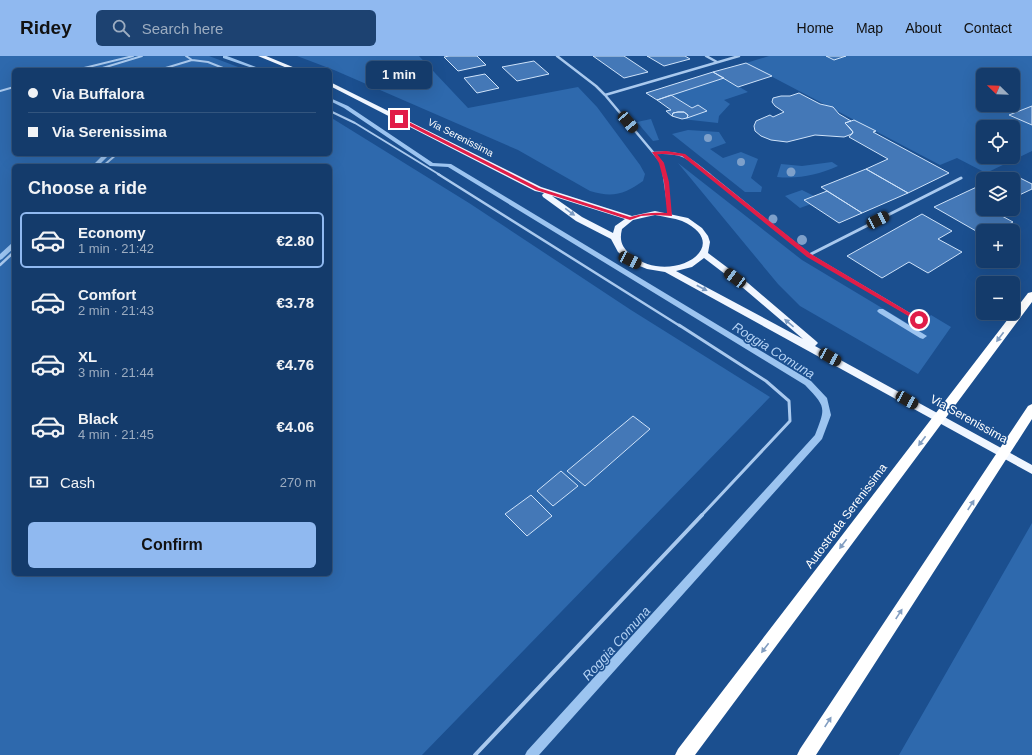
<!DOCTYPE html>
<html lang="en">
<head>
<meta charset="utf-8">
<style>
  :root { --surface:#143b6b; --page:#1d4271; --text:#f1f3f6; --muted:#9dadc1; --line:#33557e; --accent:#90b9f0 }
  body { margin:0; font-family:Arial,sans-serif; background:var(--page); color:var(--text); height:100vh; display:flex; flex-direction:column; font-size:15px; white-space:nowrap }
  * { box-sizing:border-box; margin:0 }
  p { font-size:13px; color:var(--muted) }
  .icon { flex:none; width:22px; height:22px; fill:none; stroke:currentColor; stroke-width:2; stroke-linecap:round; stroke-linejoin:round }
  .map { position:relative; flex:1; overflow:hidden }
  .side { position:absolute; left:12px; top:108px; width:320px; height:412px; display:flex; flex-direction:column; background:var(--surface); border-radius:6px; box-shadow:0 4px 16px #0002,0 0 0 1px var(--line) }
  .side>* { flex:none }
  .guide { position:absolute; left:12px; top:12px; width:320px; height:88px; border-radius:6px; box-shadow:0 4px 16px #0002,0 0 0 1px var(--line); display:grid; align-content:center; height:88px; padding:0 16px; background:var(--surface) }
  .needle { width:26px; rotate:293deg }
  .tools { position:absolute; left:976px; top:12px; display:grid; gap:8px }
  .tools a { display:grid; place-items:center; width:44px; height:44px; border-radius:6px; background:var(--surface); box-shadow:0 4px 16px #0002,0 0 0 1px var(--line); font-size:20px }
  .end { position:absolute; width:18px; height:18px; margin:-9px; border:5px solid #e11d48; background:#fff; box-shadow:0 0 0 2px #fff }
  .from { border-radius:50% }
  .bubble { position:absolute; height:28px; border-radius:6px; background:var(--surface); box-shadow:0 4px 16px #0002,0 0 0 1px var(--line); font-size:13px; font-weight:600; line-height:28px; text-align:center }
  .car { position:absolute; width:12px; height:24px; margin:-12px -6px; border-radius:5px; box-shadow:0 0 3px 1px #0007; background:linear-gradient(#222 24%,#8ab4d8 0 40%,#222 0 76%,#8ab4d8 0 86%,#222 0) }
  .guide b { display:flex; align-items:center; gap:14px; height:38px; font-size:15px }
  .guide b+b { border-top:1px solid var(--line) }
  .guide i { width:10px; height:10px; background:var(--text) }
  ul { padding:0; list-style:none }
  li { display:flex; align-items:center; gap:12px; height:56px; margin:0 8px 6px; padding:0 8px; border:2px solid transparent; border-radius:6px }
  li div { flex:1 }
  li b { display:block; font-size:15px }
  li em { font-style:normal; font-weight:600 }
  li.current { border-color:var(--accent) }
  li>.icon { width:36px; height:36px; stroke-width:1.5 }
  h2 { padding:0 16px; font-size:18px; line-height:48px }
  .pay { display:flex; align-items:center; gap:10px; height:44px; padding:0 16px; font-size:15px }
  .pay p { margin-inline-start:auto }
  .cta { display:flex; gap:8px; margin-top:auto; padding:8px 16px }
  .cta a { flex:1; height:46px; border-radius:6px; background:var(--accent); color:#111; font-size:16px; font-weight:600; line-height:46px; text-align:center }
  header { display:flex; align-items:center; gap:24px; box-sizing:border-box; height:56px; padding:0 20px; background:var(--accent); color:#111 }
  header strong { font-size:19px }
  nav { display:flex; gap:22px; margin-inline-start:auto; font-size:14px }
  .search { width:280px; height:36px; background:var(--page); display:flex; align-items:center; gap:10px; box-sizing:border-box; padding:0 14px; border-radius:6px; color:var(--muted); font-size:15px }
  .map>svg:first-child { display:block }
  .green { fill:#2e69ad; fill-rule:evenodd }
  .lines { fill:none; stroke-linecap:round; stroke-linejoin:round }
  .stream { fill:#9cc4f0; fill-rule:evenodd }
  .building { fill:#4478b7; stroke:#cfe3fa }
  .lane-far3 { stroke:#a9c9ee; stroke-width:2 }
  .lane-far2 { stroke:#a9c9ee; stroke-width:2.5 }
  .lane-far1 { stroke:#a9c9ee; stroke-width:3 }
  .lane { stroke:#a9c9ee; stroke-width:4 }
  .street-far1 { stroke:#a9c9ee; stroke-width:2.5 }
  .street { stroke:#a9c9ee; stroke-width:3 }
  .primary { fill:#f0f6ff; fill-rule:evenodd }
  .highway { fill:#fff; fill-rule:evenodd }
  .tree { fill:#7ea0ca }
  .oneway { fill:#7b9ac1 }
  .oneway2 { fill:#829ec1 }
  .route { fill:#e11d48 }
  .labels { text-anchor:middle; stroke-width:3; stroke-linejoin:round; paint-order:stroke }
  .far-street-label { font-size:10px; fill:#fff; stroke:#1b4f8f }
  .street-label { font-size:12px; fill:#fff; stroke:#1b4f8f }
  .water-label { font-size:13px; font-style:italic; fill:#b5d3f5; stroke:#1b4f8f }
</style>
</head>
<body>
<header>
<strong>Ridey</strong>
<div class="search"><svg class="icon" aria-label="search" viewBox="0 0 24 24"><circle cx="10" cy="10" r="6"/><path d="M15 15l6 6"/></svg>Search here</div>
<nav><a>Home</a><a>Map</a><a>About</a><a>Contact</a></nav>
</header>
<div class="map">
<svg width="1032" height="699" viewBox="0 0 1032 699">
  <rect width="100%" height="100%" fill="#1b4f8f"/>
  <path class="green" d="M0,0H209L246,14H14V98H330V61L469,147L631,254L770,341L422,699H0ZM14,110H330V518H14Z
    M297,0H419L468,52L578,31L597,51L640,109L645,118L643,125C625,138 613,142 590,135L518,94L334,14Z
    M769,0H1032V95L986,117L957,102L940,109L746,7ZM983,19H1013V49H983ZM983,71H1013V101H983Z
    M724,22L748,36L724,44L730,48L719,60L718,67L682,63L707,55L698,50L692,52L671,39Z
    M651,63L659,84L653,85L637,66Z
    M688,74L719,76L726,87L710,93L723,102L741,96L758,103L751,122L762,131L761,136H745L672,78Z
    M832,106L838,110C817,119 800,123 777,121L781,108L802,110Z
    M678,107L802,204L917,273L931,259L951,271L918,318L800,250L778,228Z
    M802,134L814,140L804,144L811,148L800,152L785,140Z
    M1032,467V699H899Z"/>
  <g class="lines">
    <path class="stream" d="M223,0H227L264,14H258L223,2Z
      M330,42L348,50L433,107L451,108L811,325L827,342L831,359L822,383L539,699H525L527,695L815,379C826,351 826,351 805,329L448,111L430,110L344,52L330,45Z
      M104,98H110L98,110H92Z
      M14,186V192L2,203L0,204V198L12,187Z
      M879,253H883L927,280L923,283L920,282L879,257L877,255Z"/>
  </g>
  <path class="building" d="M449,0H477L486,9L458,15L444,1Z
    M593,0H624L648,16L624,22Z
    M647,0H685L690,3L664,10Z
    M826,0H846L834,4Z
    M534,5L549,18L517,25L502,11Z
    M746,7L772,20L738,31L713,16Z
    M713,16L724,22L657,44L646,37Z
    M485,18L499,32L477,37L464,22Z
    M799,37L820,48L833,51L839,58L851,65L845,67L850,72L853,76L852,78L844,81L815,79L787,86L771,84L761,80L755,75L754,70L756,65L770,59L773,61L784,56L775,50L772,46L773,42L781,40H790Z
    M671,39L692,52L698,49L707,55L687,62L688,59L684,56H678L673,57L672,60L666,55L671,54L657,44Z
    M1032,50V69L1009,59Z
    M678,56H684L688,59L687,62L682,63L672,60L673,57Z
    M854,64L876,75L873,76L949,117L908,137L866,113L888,103L849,81L853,76L845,67Z
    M866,113L908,137L862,157L821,131Z
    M1008,116L1032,128V133L1013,142V123H993Z
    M983,128V153H992L991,154L1013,166L996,175H983V179L934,151Z
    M827,135L862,157L839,167L804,144Z
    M922,158L952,175L938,183L962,196L928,217L909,206L882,222L847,200Z
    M633,360L650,373L585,430L567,415Z
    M561,415L578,430L553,450L537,435Z
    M531,439L552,460L527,480L505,458Z"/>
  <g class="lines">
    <path class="lane-far3" d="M186,0L192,4L208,6L228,14
      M76,14L133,0
      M96,14L142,0
      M159,14L192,4
      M0,35L14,31
      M330,55L355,67L440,119
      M103,110L117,98"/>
    <path class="lane-far2" d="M438,118L680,270
      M0,209L14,196"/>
    <path class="lane-far1" d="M679,269L766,325L789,345L790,365L701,460"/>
    <path class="lane" d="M475,699L702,459"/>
    <path class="street-far1" d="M557,0L596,30L605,39L662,107L665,119
      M706,0L717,6
      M605,39L739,0
      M654,97C684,95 688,102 710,119"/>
    <path class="street" d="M664,118L670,159
      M708,118L809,199L919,264
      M809,199L961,122"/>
    <path class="primary" d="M258,0H266L300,14H292Z
      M330,26L541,131L632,160L655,155L688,162L702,172L708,180L710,186L708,197L748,227L816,285L818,287L815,290L1032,409V418L665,216L647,213L630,206L618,196L611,183L576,165L543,141L542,139L544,137L535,135L330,30ZM552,140L625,163L615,170L613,177L582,161ZM655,159C664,161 674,162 682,165C737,190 670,231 631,199C622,191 619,185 622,173L633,164ZM704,202L742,231L803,283L676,215L692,211Z"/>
    <path class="highway" d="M1032,236V246L695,699H675L678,693L1028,237Z
      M1032,348V363L816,699H797L800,693L1028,350Z"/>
  </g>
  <g class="tree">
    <circle cx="708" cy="82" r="4"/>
    <circle cx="741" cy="106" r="4"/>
    <circle cx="791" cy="116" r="4.5"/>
    <circle cx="773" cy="163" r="4.5"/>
    <circle cx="802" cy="184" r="5"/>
  </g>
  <defs><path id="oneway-solid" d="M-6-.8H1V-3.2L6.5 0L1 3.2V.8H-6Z"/></defs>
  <g class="oneway">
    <use href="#oneway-solid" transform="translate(570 156) rotate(36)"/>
    <use href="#oneway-solid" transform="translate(702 232) rotate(28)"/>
    <use href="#oneway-solid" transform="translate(789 267) rotate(-140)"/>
  </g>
  <g class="oneway2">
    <use href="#oneway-solid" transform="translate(1000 281) rotate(127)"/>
    <use href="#oneway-solid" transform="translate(922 385) rotate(127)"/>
    <use href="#oneway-solid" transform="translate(971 449) rotate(-57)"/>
    <use href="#oneway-solid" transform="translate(843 488) rotate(127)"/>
    <use href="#oneway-solid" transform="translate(899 558) rotate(-57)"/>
    <use href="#oneway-solid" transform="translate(765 592) rotate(127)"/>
    <use href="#oneway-solid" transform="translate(828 666) rotate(-57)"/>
  </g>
  <path class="route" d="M398,62H401L539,132L630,161C643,157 654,156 667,157L664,126L659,107L652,96L666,95L685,98L811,198L922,264L917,265L807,201L682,100L666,98H657L664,107L669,126L672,160L655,159L641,160L630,164L536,134L398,64Z"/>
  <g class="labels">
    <g class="far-street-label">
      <text transform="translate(461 81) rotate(27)" y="4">Via Serenissima</text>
    </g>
    <g class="street-label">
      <text transform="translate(969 363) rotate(29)" y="4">Via Serenissima</text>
      <text transform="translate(846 460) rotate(-53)" y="4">Autostrada Serenissima</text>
    </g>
    <g class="water-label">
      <text transform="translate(774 294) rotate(32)" y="5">Roggia Comuna</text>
      <text transform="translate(616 587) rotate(-48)" y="5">Roggia Comuna</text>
    </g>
  </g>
</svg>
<div class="tools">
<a><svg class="needle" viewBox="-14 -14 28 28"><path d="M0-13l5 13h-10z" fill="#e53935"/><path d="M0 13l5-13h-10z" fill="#9dadc1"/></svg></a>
<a><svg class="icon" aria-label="locate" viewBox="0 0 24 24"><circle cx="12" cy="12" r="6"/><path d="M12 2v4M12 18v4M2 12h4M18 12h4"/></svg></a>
<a><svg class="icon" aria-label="layers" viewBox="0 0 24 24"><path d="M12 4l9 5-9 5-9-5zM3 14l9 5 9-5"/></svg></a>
<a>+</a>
<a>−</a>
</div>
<i class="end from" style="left:919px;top:264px"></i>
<i class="end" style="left:399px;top:63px"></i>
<div class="bubble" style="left:366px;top:5px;width:66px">1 min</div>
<i class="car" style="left:628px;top:66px;rotate:140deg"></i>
<i class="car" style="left:878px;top:164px;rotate:63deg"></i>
<i class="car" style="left:630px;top:204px;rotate:116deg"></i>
<i class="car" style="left:735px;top:222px;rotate:307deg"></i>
<i class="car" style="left:830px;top:301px;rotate:119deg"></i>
<i class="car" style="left:907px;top:344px;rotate:119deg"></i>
<div class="guide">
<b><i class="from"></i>Via Buffalora</b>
<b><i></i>Via Serenissima</b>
</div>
<section class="side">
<h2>Choose a ride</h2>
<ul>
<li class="current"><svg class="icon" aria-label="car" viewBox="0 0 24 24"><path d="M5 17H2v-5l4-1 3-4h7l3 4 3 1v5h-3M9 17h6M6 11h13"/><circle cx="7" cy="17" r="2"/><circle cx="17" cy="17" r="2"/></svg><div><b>Economy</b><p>1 min · 21:42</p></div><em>€2.80</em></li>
<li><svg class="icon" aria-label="car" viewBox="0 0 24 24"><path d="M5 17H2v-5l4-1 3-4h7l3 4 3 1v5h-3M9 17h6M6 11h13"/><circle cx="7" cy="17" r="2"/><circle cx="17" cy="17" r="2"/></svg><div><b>Comfort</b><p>2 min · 21:43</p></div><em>€3.78</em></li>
<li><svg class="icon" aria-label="car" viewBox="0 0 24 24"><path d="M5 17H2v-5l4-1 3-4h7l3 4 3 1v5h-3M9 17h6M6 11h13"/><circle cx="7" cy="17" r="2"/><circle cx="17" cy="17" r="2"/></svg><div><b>XL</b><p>3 min · 21:44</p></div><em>€4.76</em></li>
<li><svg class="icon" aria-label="car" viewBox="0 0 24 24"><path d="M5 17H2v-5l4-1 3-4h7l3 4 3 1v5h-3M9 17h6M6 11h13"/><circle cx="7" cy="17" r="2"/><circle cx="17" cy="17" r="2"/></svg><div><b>Black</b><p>4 min · 21:45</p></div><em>€4.06</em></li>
</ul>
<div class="pay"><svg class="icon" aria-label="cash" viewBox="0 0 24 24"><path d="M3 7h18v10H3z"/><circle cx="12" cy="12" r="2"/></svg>Cash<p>270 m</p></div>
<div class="cta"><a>Confirm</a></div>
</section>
</div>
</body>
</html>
